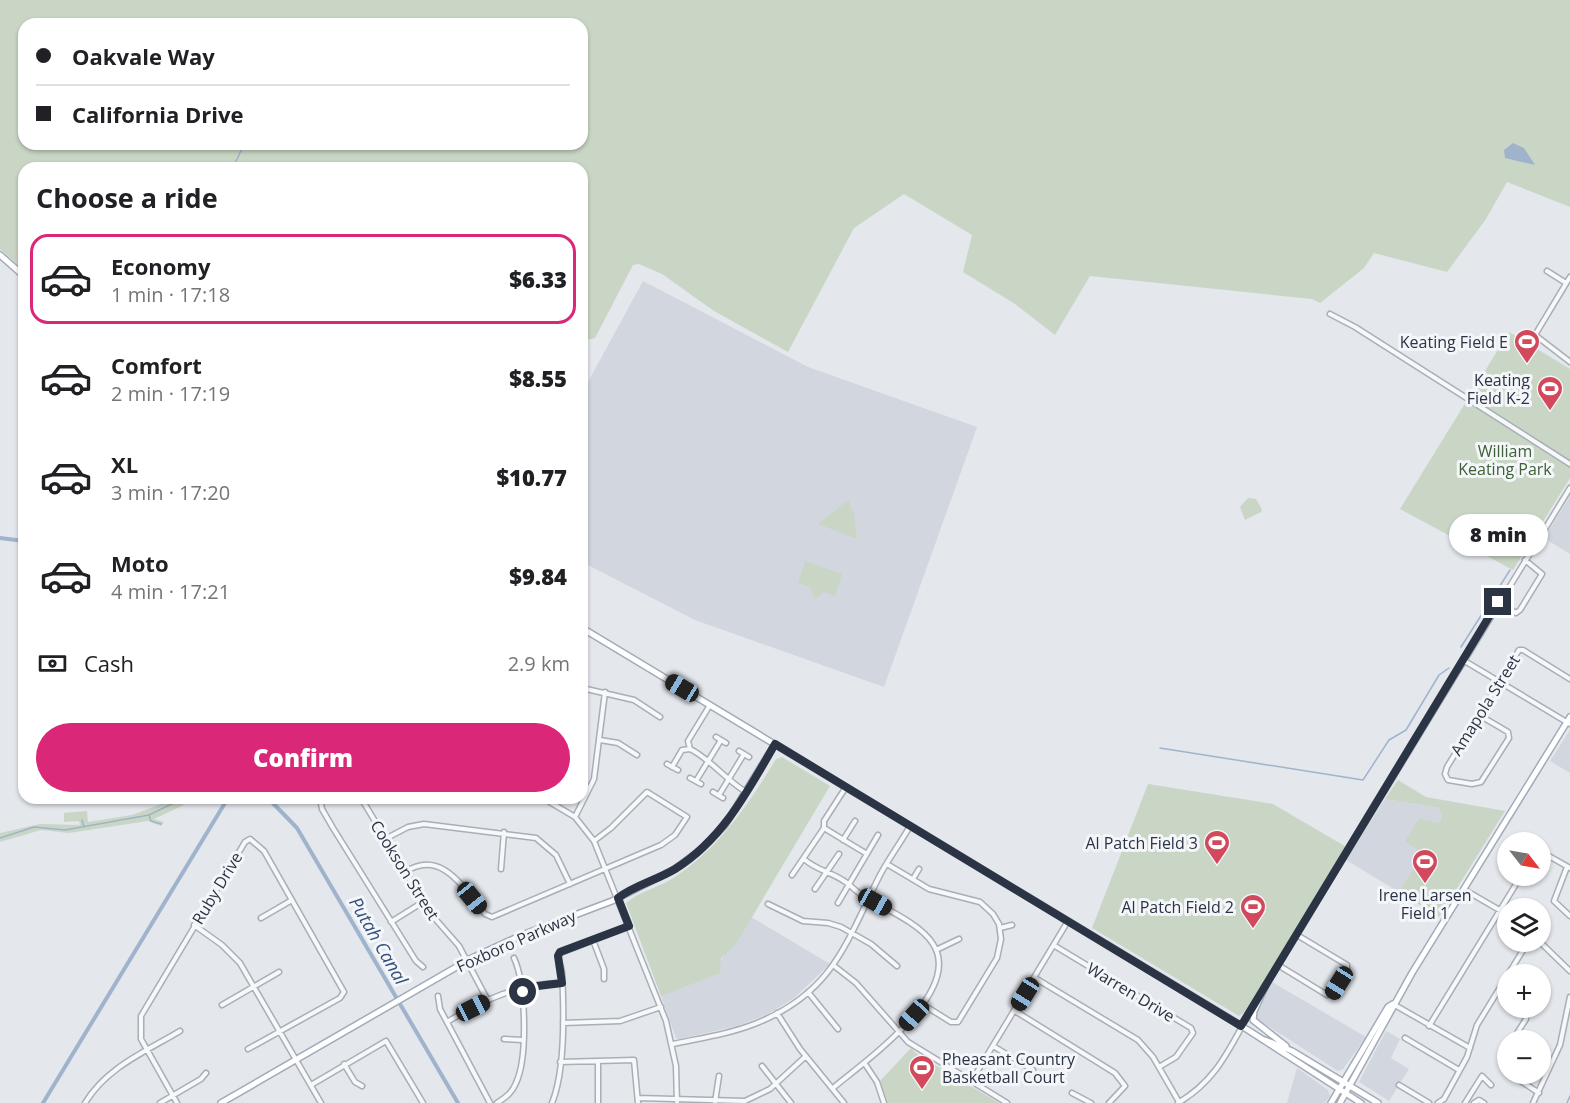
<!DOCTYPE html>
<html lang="en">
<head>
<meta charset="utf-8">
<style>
  :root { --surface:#fff; --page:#f2f2f2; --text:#202124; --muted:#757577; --line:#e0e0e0; --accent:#db2777 }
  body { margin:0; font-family:"Open Sans",sans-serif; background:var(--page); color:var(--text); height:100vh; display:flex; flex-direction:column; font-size:22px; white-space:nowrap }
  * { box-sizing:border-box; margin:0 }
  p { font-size:20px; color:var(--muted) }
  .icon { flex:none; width:33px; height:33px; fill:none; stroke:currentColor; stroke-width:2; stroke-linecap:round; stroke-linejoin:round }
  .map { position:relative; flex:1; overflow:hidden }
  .panel { position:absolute; left:18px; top:162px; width:570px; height:642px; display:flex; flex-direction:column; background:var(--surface); border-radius:18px; box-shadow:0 2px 4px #0004 }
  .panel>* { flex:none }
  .top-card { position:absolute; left:18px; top:18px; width:570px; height:132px; border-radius:18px; box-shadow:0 2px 4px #0004; display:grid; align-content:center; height:132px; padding:0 18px; background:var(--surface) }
  .needle { width:39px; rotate:121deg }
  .tools { position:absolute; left:1497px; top:832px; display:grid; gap:12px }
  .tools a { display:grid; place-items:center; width:54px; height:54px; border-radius:50%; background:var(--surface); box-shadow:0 2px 4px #0004; font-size:30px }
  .end { position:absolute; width:27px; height:27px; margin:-14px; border:8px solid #2b3445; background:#fff; box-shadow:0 0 0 3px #fff }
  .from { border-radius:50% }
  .bubble { position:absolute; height:42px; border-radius:21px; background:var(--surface); box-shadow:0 2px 4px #0004; font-size:20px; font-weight:800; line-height:42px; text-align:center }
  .car { position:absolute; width:18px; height:36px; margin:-18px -9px; border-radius:8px; box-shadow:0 0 4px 2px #0007; background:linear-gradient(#222 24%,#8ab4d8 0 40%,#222 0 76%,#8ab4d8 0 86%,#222 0) }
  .top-card b { display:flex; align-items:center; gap:21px; height:57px; font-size:22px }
  .top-card b+b { border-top:2px solid var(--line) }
  .top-card i { width:15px; height:15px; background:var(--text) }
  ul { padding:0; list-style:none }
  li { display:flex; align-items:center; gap:18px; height:90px; margin:0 12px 9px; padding:0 6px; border:3px solid transparent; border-radius:18px }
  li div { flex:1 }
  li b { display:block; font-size:22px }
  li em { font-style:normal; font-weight:800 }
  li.active { border-color:var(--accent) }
  li>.icon { width:54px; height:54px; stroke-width:1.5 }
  h2 { padding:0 18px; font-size:27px; line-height:72px }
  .pay { display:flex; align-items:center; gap:15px; height:66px; padding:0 18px; font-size:22px }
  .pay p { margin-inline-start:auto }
  .cta { display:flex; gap:12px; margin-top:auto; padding:12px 18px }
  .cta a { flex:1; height:69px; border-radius:36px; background:var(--accent); color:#fff; font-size:24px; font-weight:800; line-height:69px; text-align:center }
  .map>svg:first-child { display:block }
  .built { fill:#d2d6de }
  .green { fill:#c9d6c5; fill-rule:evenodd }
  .water { fill:#9fb4cc }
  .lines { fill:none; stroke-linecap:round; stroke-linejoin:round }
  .stream { stroke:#9fb4cc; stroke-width:1.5 }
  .canal { stroke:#9fb4cc; stroke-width:4 }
  .minor-casing { stroke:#a9aeb7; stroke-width:7 }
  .major-casing { stroke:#a3abb8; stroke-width:8 }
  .minor { stroke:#f7f8fa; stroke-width:4 }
  .major { stroke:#fff; stroke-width:5 }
  .route { stroke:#2b3445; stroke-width:8 }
  .labels { text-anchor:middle; stroke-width:6; stroke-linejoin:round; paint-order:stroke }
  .poi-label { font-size:16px; fill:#2b3445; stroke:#f4f6f9; text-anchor:end }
  .park-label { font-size:16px; fill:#3f6138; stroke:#f4f6f9 }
  .street-label { font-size:16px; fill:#2b3445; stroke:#f4f6f9 }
  .water-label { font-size:18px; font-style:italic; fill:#34527a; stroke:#f4f6f9 }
</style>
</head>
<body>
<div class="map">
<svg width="1570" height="1103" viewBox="0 0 1570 1103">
  <rect width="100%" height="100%" fill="#e4e7ec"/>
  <path class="built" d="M643,281L808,367L977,427L884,687L695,620L582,562V393Z
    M1570,496V554L1544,538Z
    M1570,730V773L1550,761Z
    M1385,799L1439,808L1443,816L1440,826L1399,892L1346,860Z
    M751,917L830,964L794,998L768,1014L737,1026L679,1039L676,1038L661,996L719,965L724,954L736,944Z
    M1272,982L1366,1037L1343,1069L1338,1071L1257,1019V1014Z
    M1386,1031L1400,1039L1391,1058L1409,1069L1389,1101L1359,1082Z
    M1297,1068L1328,1090L1330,1096L1325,1103H1287Z"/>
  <path class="green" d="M0,0H1570V207L1507,182L1486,219L1447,272L1374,253L1364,268L1320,303L1312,299L1090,276L1055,335L1015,304L963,272L972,235L904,194L854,228L788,352L714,311L662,274L639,264L633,265L595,338L582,341V168H24V270L0,249ZM24,24H582V144H24Z
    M1509,332L1570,369V478L1513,570L1400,509Z
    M1248,498L1256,499L1262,509L1261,512L1245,520L1240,507Z
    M848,500L854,515L857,539L818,524Z
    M805,561L842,574L835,596L824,592L815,599L810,587L798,583Z
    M782,757L830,786L736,944L721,958L720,973L661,996L626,903C638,892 660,887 675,877C720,847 748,805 776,759Z
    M1398,780L1426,797L1505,811L1439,917L1399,892L1423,853L1405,841L1419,819L1440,823L1442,816L1439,808L1385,799Z
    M1148,784L1273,804L1348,848L1245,1012L1239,1016L1092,928Z
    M177,798H191L182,806L154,819L164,822L161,826L148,821L69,833L41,830L0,842V833L40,824L80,825L79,821L64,822V813L87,811L88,822L132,815Z
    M911,1048L917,1054L999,1103H887L880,1081Z"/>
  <path class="water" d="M1513,143L1524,148L1535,165L1505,158L1504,150Z"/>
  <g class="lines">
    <path class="stream" d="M233,168L244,144
      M1461,647L1510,570
      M1160,748L1363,780L1389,740L1406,730L1439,675L1449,668
      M149,815L151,821L161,824
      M82,820L84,827
      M0,838L34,827L65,830L149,815L184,798
      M1567,1103L1570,1096"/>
    <path class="canal" d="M0,538L24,541
      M268,798L297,828L458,1103
      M43,1103L228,798"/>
    <defs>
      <path id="minor" d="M1547,271L1566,283
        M1570,277L1535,335L1570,362
        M1330,314L1355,327L1570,464
        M1498,602L1516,613L1520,610L1542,574L1525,560
        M1463,660L1570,724
        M582,688L634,700L660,717
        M1479,715L1508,732L1509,738L1481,782L1472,784L1448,780L1445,774L1447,767L1519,650H1523L1570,679
        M716,737L726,743
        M600,740L618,743L637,755
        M690,749C708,757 727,781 746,792
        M739,751L749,757
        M667,764L678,770
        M672,767L682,750L690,749L688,741L710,705
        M690,778L701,784
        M696,781L721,740
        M713,792L723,798
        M719,795L744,754
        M320,798L322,809L333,828L416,961L423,967
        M361,798L431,914L459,946L488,1001
        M543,798L575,817L594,841L666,1021L676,1066L677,1103
        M575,817L594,779L605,692
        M824,828L867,854
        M824,828V821L846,787
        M385,839L408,827L424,824L536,838L556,855L570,884
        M843,840L855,821
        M1540,851L1570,868
        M804,859C816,870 831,872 844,881C851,885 855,891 862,895C883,908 920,923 933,944C964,992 864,1062 833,1088
        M887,864L929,889L980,902L993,914L999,924L1001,939L997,958L958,1022H951L922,1004
        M1567,867L1554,901L1570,916
        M501,869L504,832
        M405,872C442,848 464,889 485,914L492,917L661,845L675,835L687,817L647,792L611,828L594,841
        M792,875L824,828
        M913,879L919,869
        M815,889L839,854
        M1465,890L1508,915
        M838,903L878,835
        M768,904L803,921L828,923L841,927L871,944L897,966
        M261,918L292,900
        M391,922L423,902
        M194,925L222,945L240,963L321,1103
        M1000,928L1012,925
        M593,940L604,969V979
        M1540,942L1570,971
        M1055,946L1191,1028L1193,1033L1176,1057L1159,1067
        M936,950L959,939
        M833,965L856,983L908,1042L1007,1103
        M1278,965L1327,995L1332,994L1347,969V965L1297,935
        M1035,978L1138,1040L1153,1057L1179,1102
        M1265,986L1570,488
        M808,992L838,1029
        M438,996L440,1009L490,1103
        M1393,1004L1470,1048
        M222,1005L279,972
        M1015,1011L1115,1073L1125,1086L1109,1103
        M777,1013L800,1049L844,1103
        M447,1022C483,1000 520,983 562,983
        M563,1023L620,1021L661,1007
        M1429,1026L1521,876
        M1405,1038L1459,1070
        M504,1039L522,1040
        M1512,1041L1526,1019L1527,1008
        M673,1044C701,1038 730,1034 757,1023C831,993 845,946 877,881C886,862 900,844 910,826
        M993,1046L1033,1070
        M1508,1051V1067
        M560,1062L634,1060L638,1103
        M344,1064L355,1082L362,1086
        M865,1064L877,1082L884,1103
        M762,1066L791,1103
        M1510,1074L1539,1093
        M971,1082L1068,921
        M311,1085L386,1041L423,1103
        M1399,1085L1429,1103
        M1072,1093L1091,1103
        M638,1098L745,1101L770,1089L806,1056
        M715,1102L719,1076
        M85,1103C107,1067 145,1052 180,1031
        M160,1103L201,1079L206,1073
        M177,1103L141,1039V1016L245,842L250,839L264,851L344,992L340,998L248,1049
        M497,1103C506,1097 512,1093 516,1083C528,1057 526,984 514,958
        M552,1103C566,1069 564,1009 562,972C561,966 558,960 558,954L629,926
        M598,1103V1061
        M1178,1103C1221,1078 1232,1041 1257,1000
        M1438,1103L1444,1099L1467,1057L1477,1025L1528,942
        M1465,1103L1482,1076L1491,1085
        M1474,1103L1479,1100L1484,1103
        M1533,1103L1560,1045L1570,997"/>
      <path id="major" d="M0,255L24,276
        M582,628L1237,1023L1361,1103
        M1266,985L1254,1011L1253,1020L1286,1046
        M1265,1040L1292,1051L1378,1103
        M221,1103L472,958L522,935L612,901L675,869L699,851L725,825L775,744
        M1331,1103L1388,1007L1393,1004
        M1340,1103L1412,973L1570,717"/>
    </defs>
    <use href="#minor" class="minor-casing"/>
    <use href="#major" class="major-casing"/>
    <use href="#minor" class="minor"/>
    <use href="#major" class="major"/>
  </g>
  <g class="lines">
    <path class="route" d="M523,992L522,988L562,983L558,956L560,952L629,926L618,898C635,885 657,880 675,869C722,840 748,791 775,744L1241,1026L1498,602"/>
  </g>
  <defs>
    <symbol id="stadium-pin" viewBox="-11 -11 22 30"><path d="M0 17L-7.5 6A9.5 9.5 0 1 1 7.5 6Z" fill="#d1495b" stroke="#f4f6f9"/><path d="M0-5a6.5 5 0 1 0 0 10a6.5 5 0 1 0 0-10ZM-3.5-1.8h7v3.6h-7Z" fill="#fff"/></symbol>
  </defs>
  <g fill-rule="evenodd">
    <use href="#stadium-pin" x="1512" y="327" width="30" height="40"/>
    <use href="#stadium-pin" x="1535" y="374" width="30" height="40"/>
    <use href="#stadium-pin" x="1202" y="828" width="30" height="40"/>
    <use href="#stadium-pin" x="1410" y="847" width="30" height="40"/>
    <use href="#stadium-pin" x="1238" y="892" width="30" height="40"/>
    <use href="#stadium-pin" x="907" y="1053" width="30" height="40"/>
  </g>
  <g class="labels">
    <g class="poi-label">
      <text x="1508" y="348">Keating Field E</text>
      <text x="1530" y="386">Keating<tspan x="1530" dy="18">Field K-2</tspan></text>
      <text x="1198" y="849">Al Patch Field 3</text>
      <text x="1425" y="901" text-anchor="middle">Irene Larsen<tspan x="1425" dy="18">Field 1</tspan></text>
      <text x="1234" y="913">Al Patch Field 2</text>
      <text x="942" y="1065" text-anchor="start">Pheasant Country<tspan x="942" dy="18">Basketball Court</tspan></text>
    </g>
    <g class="park-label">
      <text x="1505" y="457">William<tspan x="1505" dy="18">Keating Park</tspan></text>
    </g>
    <g class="street-label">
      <text transform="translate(1485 705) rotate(-58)" y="6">Amapola Street</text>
      <text transform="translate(405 870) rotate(58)" y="6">Cookson Street</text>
      <text transform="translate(217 888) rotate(-59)" y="6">Ruby Drive</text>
      <text transform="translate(516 941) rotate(-24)" y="6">Foxboro Parkway</text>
      <text transform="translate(1131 992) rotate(31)" y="6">Warren Drive</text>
    </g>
    <g class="water-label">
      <text transform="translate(378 941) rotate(60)" y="6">Putah Canal</text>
    </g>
  </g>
</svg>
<div class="tools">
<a><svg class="needle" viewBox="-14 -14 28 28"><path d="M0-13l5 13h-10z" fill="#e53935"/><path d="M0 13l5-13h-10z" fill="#757577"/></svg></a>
<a><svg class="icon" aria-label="layers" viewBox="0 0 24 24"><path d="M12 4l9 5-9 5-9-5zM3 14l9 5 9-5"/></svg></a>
<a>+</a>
<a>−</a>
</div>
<i class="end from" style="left:523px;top:992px"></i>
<i class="end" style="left:1498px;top:602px"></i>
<div class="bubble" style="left:1449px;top:514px;width:99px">8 min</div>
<i class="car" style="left:682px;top:688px;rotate:301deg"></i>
<i class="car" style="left:472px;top:898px;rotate:141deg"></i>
<i class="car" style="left:875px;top:902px;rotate:119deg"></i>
<i class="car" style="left:1339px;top:983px;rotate:212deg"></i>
<i class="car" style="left:1025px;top:994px;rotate:212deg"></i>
<i class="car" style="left:473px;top:1008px;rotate:63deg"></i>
<i class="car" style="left:914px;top:1015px;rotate:222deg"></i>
<div class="top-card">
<b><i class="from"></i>Oakvale Way</b>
<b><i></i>California Drive</b>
</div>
<section class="panel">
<h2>Choose a ride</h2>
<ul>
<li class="active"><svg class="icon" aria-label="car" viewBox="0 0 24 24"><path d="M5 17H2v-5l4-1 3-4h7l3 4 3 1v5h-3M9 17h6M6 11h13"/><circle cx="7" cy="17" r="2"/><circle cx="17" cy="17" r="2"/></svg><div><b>Economy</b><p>1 min · 17:18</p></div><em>$6.33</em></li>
<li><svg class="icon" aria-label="car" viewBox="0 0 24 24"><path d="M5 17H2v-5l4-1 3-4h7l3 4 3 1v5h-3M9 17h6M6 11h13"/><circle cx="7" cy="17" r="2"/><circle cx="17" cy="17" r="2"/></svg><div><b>Comfort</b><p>2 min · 17:19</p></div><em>$8.55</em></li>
<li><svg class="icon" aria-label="car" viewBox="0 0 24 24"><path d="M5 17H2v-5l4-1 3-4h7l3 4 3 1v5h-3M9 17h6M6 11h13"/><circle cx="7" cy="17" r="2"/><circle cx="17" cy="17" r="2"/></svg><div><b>XL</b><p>3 min · 17:20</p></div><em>$10.77</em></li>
<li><svg class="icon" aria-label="car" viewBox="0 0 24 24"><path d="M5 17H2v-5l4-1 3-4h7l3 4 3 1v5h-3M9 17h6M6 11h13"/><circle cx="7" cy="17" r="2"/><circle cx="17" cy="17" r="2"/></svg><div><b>Moto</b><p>4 min · 17:21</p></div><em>$9.84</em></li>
</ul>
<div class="pay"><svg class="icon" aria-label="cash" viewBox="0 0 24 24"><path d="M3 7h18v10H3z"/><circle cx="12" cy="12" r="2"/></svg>Cash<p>2.9 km</p></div>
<div class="cta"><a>Confirm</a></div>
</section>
</div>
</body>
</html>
